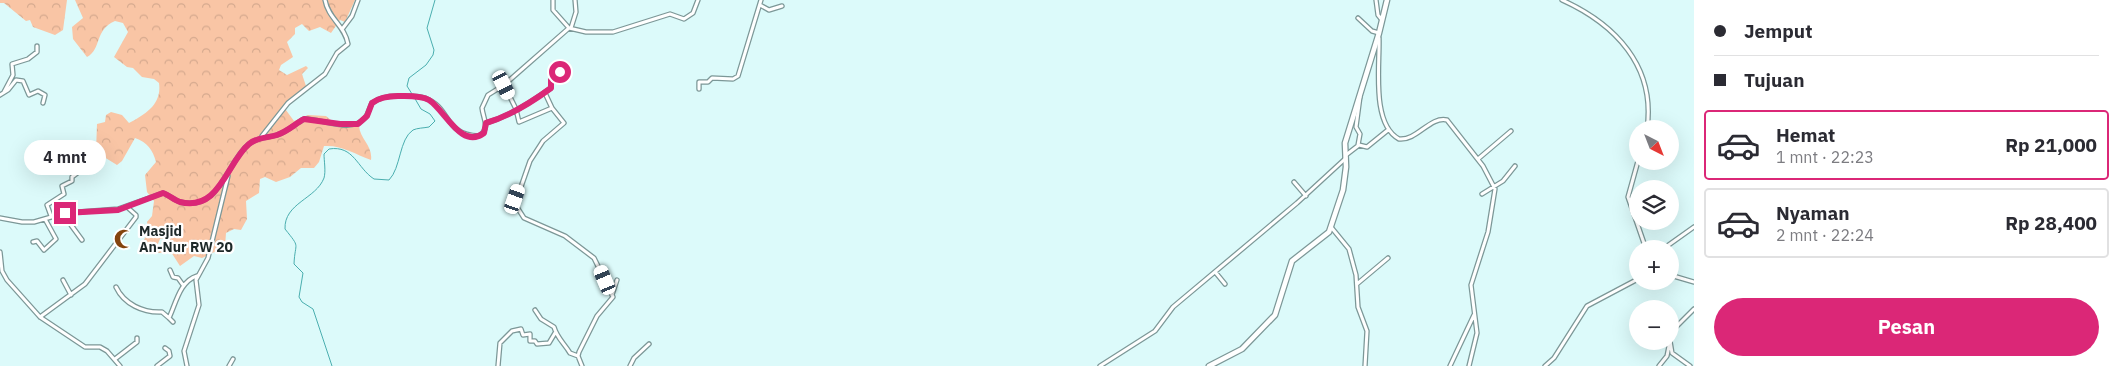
<!DOCTYPE html>
<html lang="id">
<head>
<meta charset="utf-8">
<style>
  :root { --surface:#fff; --page:#f2f2f3; --text:#2b2b33; --muted:#7c7c81; --line:#e1e1e2; --accent:#db2777 }
  body { margin:0; font-family:"IBM Plex Sans",sans-serif; background:var(--page); color:var(--text); height:100vh; display:flex; flex-direction:column; font-size:19px; white-space:nowrap }
  * { box-sizing:border-box; margin:0 }
  p { font-size:16px; color:var(--muted) }
  .icon { flex:none; width:28px; height:28px; fill:none; stroke:currentColor; stroke-width:2; stroke-linecap:round; stroke-linejoin:round }
  .map { position:relative; flex:1; overflow:hidden }
  .sheet { display:flex; flex-direction:column; background:var(--surface); width:425px }
  .sheet>* { flex:none }
  .top-card { display:grid; align-content:center; height:110px; padding:0 20px; background:var(--surface) }
  .needle { width:32px; rotate:138deg }
  .fabs { position:absolute; left:1629px; top:120px; display:grid; gap:10px }
  .fabs a { display:grid; place-items:center; width:50px; height:50px; border-radius:50%; background:var(--surface); box-shadow:0 5px 20px #0002; font-size:25px }
  .end { position:absolute; width:22px; height:22px; margin:-11px; border:6px solid #db2777; background:#fff; box-shadow:0 0 0 2px #fff }
  .from { border-radius:50% }
  .bubble { position:absolute; height:35px; border-radius:18px; background:var(--surface); box-shadow:0 5px 20px #0002; font-size:16px; font-weight:800; line-height:35px; text-align:center }
  .car { position:absolute; width:15px; height:30px; margin:-15px -8px; border-radius:6px; box-shadow:0 0 4px 1px #0007; background:linear-gradient(#fff 24%,#345 0 40%,#fff 0 76%,#345 0 86%,#fff 0) }
  .top-card b { display:flex; align-items:center; gap:18px; height:48px; font-size:19px }
  .top-card b+b { border-top:1px solid var(--line) }
  .top-card i { width:12px; height:12px; background:var(--text) }
  ul { padding:0; list-style:none }
  li { display:flex; align-items:center; gap:15px; height:70px; margin:0 10px 8px; padding:0 10px; border:2px solid var(--line); border-radius:5px }
  li div { flex:1 }
  li b { display:block; font-size:19px }
  li em { font-style:normal; font-weight:800 }
  li.active { border-color:var(--accent) }
  li>.icon { width:45px; height:45px; stroke-width:1.5 }
  .primary-button { display:flex; gap:10px; margin-top:auto; padding:10px 20px }
  .primary-button a { flex:1; height:58px; border-radius:30px; background:var(--accent); color:#fff; font-size:20px; font-weight:800; line-height:58px; text-align:center }
  main { display:flex; flex:1; min-height:0 }
  .map>svg:first-child { display:block }
  .forest { fill:url(#forest-crowns) }
  .lines { fill:none; stroke-linecap:round; stroke-linejoin:round }
  .stream { stroke:#4aaeaf; stroke-width:1 }
  .street-casing { stroke:#7c9797; stroke-width:5.5 }
  .secondary-casing { stroke:#7c9797; stroke-width:7 }
  .street { stroke:#fff; stroke-width:3 }
  .secondary { stroke:#fff; stroke-width:4.5 }
  .route { stroke:#db2777; stroke-width:6 }
  .labels { text-anchor:middle; stroke-width:4.5; stroke-linejoin:round; paint-order:stroke }
  .poi-label { font-size:14px; font-weight:bold; fill:#1e2929; stroke:#fff; text-anchor:start }
</style>
</head>
<body>
<main>
<div class="map">
<svg width="1694" height="366" viewBox="0 0 1694 366">
  <defs>
    <pattern id="forest-crowns" width="20" height="18" patternUnits="userSpaceOnUse" patternTransform="scale(1.25)"><rect width="20" height="18" fill="#f9c5a5"/><path d="M2 6a3 3 0 1 1 6 0M12 15a3 3 0 1 1 6 0" fill="none" stroke="#d5a98e"/></pattern>
  </defs>
  <rect width="100%" height="100%" fill="#dcfafa"/>
  <path class="forest" d="M0,0H67L63,30L55,35L33,27L30,20L26,21L4,3H0Z
    M75,0H355L345,22L340,20L331,33L320,27L309,31L302,24L295,28V34L287,42L293,57L281,65L279,70L287,75L306,66L308,68L302,74L306,86L283,106L294,121L308,115L326,116L338,126H359C360,139 373,146 371,160C354,154 343,145 324,146L319,162L314,168H301L290,177L276,182L265,177L260,179L259,193L246,201L247,219L241,230L234,229L226,233L225,247L202,258L194,256L180,266L171,252L158,253L165,238L160,239L157,246L143,241L149,232L147,222L152,216L154,201L147,192L145,175L156,162C153,150 147,142 135,138L122,161L117,165L96,152L97,124L105,122L106,115L111,112L122,115L129,123C146,114 162,104 159,83L154,79L142,77L133,68L127,67L114,57L128,32L123,23L115,21C94,30 102,49 87,57L73,39L72,27L83,18Z"/>
  <g class="lines">
    <path class="stream" d="M412,94L407,86L409,78L426,65L433,55L434,50L427,28L435,0
      M332,366L313,309L302,302L299,297L303,273L294,264C295,241 301,249 285,229C284,203 316,199 324,178C326,171 324,161 324,154L329,149C354,145 357,168 374,179L389,180C401,168 399,139 413,130C417,128 424,128 429,127L435,121L430,114L421,109L414,97"/>
    <defs>
      <path id="street" d="M553,0V10L569,28
        M1376,0L1378,15L1382,20
        M1562,0C1615,24 1656,66 1647,129
        M760,5L769,10L782,6
        M1358,18L1372,31L1379,33
        M343,28L352,16L358,0
        M571,28L576,12L575,0
        M1379,38C1380,65 1371,124 1399,139C1417,141 1430,116 1447,120L1483,166L1495,189L1488,232L1471,285L1477,333L1469,366
        M504,85L516,109L519,122L552,108L564,123L543,141L530,161L515,204L524,218L565,236L594,258L613,297L597,316L579,352L578,356L582,366
        M699,89V82H708L712,78L733,79L738,76L761,0
        M4,92L13,75L12,64L28,59L37,52V46
        M545,93L552,108
        M0,95L8,90L16,80L23,81L29,95L38,91L45,95L43,103
        M486,123C510,116 531,102 551,88V80L560,72L563,65
        M262,136L288,103L325,74L337,53L348,44C345,26 328,18 325,0
        M1358,145L1360,134L1356,127L1360,97
        M1346,155L1359,145L1367,147L1388,130
        M1478,159L1511,131
        M1638,161L1628,197L1646,249
        M1294,182L1306,196
        M1482,194L1503,181L1515,166
        M72,213L71,225L82,240
        M51,216L47,205L64,194L62,186L72,181V177L89,164
        M0,218L22,222H34L65,213L118,209L163,193C169,195 174,200 180,202C221,212 226,162 249,144C257,137 268,138 277,135C287,132 295,124 304,119C321,118 351,134 365,118C369,113 369,108 372,103C380,97 388,96 397,96C406,96 417,95 425,98C452,108 443,135 479,136C491,128 483,119 482,108L488,95L504,85L569,28L586,32H613L670,14L684,19L693,13L698,0
        M1331,227L1349,249L1356,275L1358,307L1367,331L1365,366
        M33,242L37,241L44,250L56,239L45,219
        M1663,249L1694,227
        M0,252L2,271L7,280L40,317L85,347H100L107,351L120,366
        M170,270L173,277L178,278L183,285
        M1216,273L1225,284
        M1670,275L1694,282
        M63,280L71,295
        M1357,284L1388,258
        M116,287C124,304 143,313 162,312L169,318C176,303 180,281 197,276
        M612,295L617,280
        M535,310L541,319L554,327C557,338 564,343 570,353L578,356
        M40,317L85,284L136,217V215L127,207
        M169,318L173,322
        M1670,340L1676,327L1694,309
        M1670,341L1672,353L1690,366
        M115,359L137,342V338
        M157,366L170,356L169,351L165,348
        M187,366L184,351L199,305L196,280L208,258L228,176
        M229,366L233,359
        M498,366L500,343L512,331L521,329L523,335L530,334V341H535L537,344L549,343L555,333
        M630,366L634,358L649,344
        M1100,366L1155,331L1173,307L1297,203L1346,158
        M1450,366L1474,315
        M1545,366L1554,358L1587,306L1638,279
        M1659,366L1667,356L1669,346"/>
      <path id="secondary" d="M1209,366L1242,349L1275,315L1292,261L1329,232L1343,190L1346,167L1345,143L1379,33L1387,0"/>
    </defs>
    <use href="#street" class="street-casing"/>
    <use href="#secondary" class="secondary-casing"/>
    <use href="#street" class="street"/>
    <use href="#secondary" class="secondary"/>
  </g>
  <g class="lines">
    <path class="route" d="M65,213L118,210L163,193C169,195 174,200 180,202C220,212 227,162 249,144C257,137 268,138 277,135C287,132 295,124 304,119L340,124H358L367,116L372,103C380,97 388,96 398,96C407,96 421,95 429,100C445,110 461,150 484,133L486,123C510,116 532,102 551,88V80L560,72"/>
  </g>
  <defs>
    <symbol id="mosque-bare" viewBox="-9 -9 18 18"><path d="M3.5-4.9A6 6 0 1 0 3.5 4.9A5 5 0 1 1 3.5-4.9Z" fill="#84430e" stroke="#fff" stroke-width="2.5" paint-order="stroke"/></symbol>
  </defs>
  <g fill-rule="evenodd">
    <use href="#mosque-bare" x="110" y="225" width="28" height="28"/>
  </g>
  <g class="labels">
    <g class="poi-label">
      <text x="139" y="236">Masjid<tspan x="139" dy="16">An-Nur RW 20</tspan></text>
    </g>
  </g>
</svg>
<div class="fabs">
<a><svg class="needle" viewBox="-14 -14 28 28"><path d="M0-13l5 13h-10z" fill="#e53935"/><path d="M0 13l5-13h-10z" fill="#7c7c81"/></svg></a>
<a><svg class="icon" aria-label="layers" viewBox="0 0 24 24"><path d="M12 4l9 5-9 5-9-5zM3 14l9 5 9-5"/></svg></a>
<a>+</a>
<a>−</a>
</div>
<i class="end from" style="left:560px;top:72px"></i>
<i class="end" style="left:65px;top:213px"></i>
<div class="bubble" style="left:24px;top:140px;width:82px">4 mnt</div>
<i class="car" style="left:504px;top:85px;rotate:154deg"></i>
<i class="car" style="left:515px;top:199px;rotate:19deg"></i>
<i class="car" style="left:605px;top:280px;rotate:337deg"></i>
</div>
<section class="sheet">
<div class="top-card">
<b><i class="from"></i>Jemput</b>
<b><i></i>Tujuan</b>
</div>
<ul>
<li class="active"><svg class="icon" aria-label="car" viewBox="0 0 24 24"><path d="M5 17H2v-5l4-1 3-4h7l3 4 3 1v5h-3M9 17h6M6 11h13"/><circle cx="7" cy="17" r="2"/><circle cx="17" cy="17" r="2"/></svg><div><b>Hemat</b><p>1 mnt · 22:23</p></div><em>Rp 21,000</em></li>
<li><svg class="icon" aria-label="car" viewBox="0 0 24 24"><path d="M5 17H2v-5l4-1 3-4h7l3 4 3 1v5h-3M9 17h6M6 11h13"/><circle cx="7" cy="17" r="2"/><circle cx="17" cy="17" r="2"/></svg><div><b>Nyaman</b><p>2 mnt · 22:24</p></div><em>Rp 28,400</em></li>
</ul>
<div class="primary-button"><a>Pesan</a></div>
</section>
</main>
</body>
</html>
